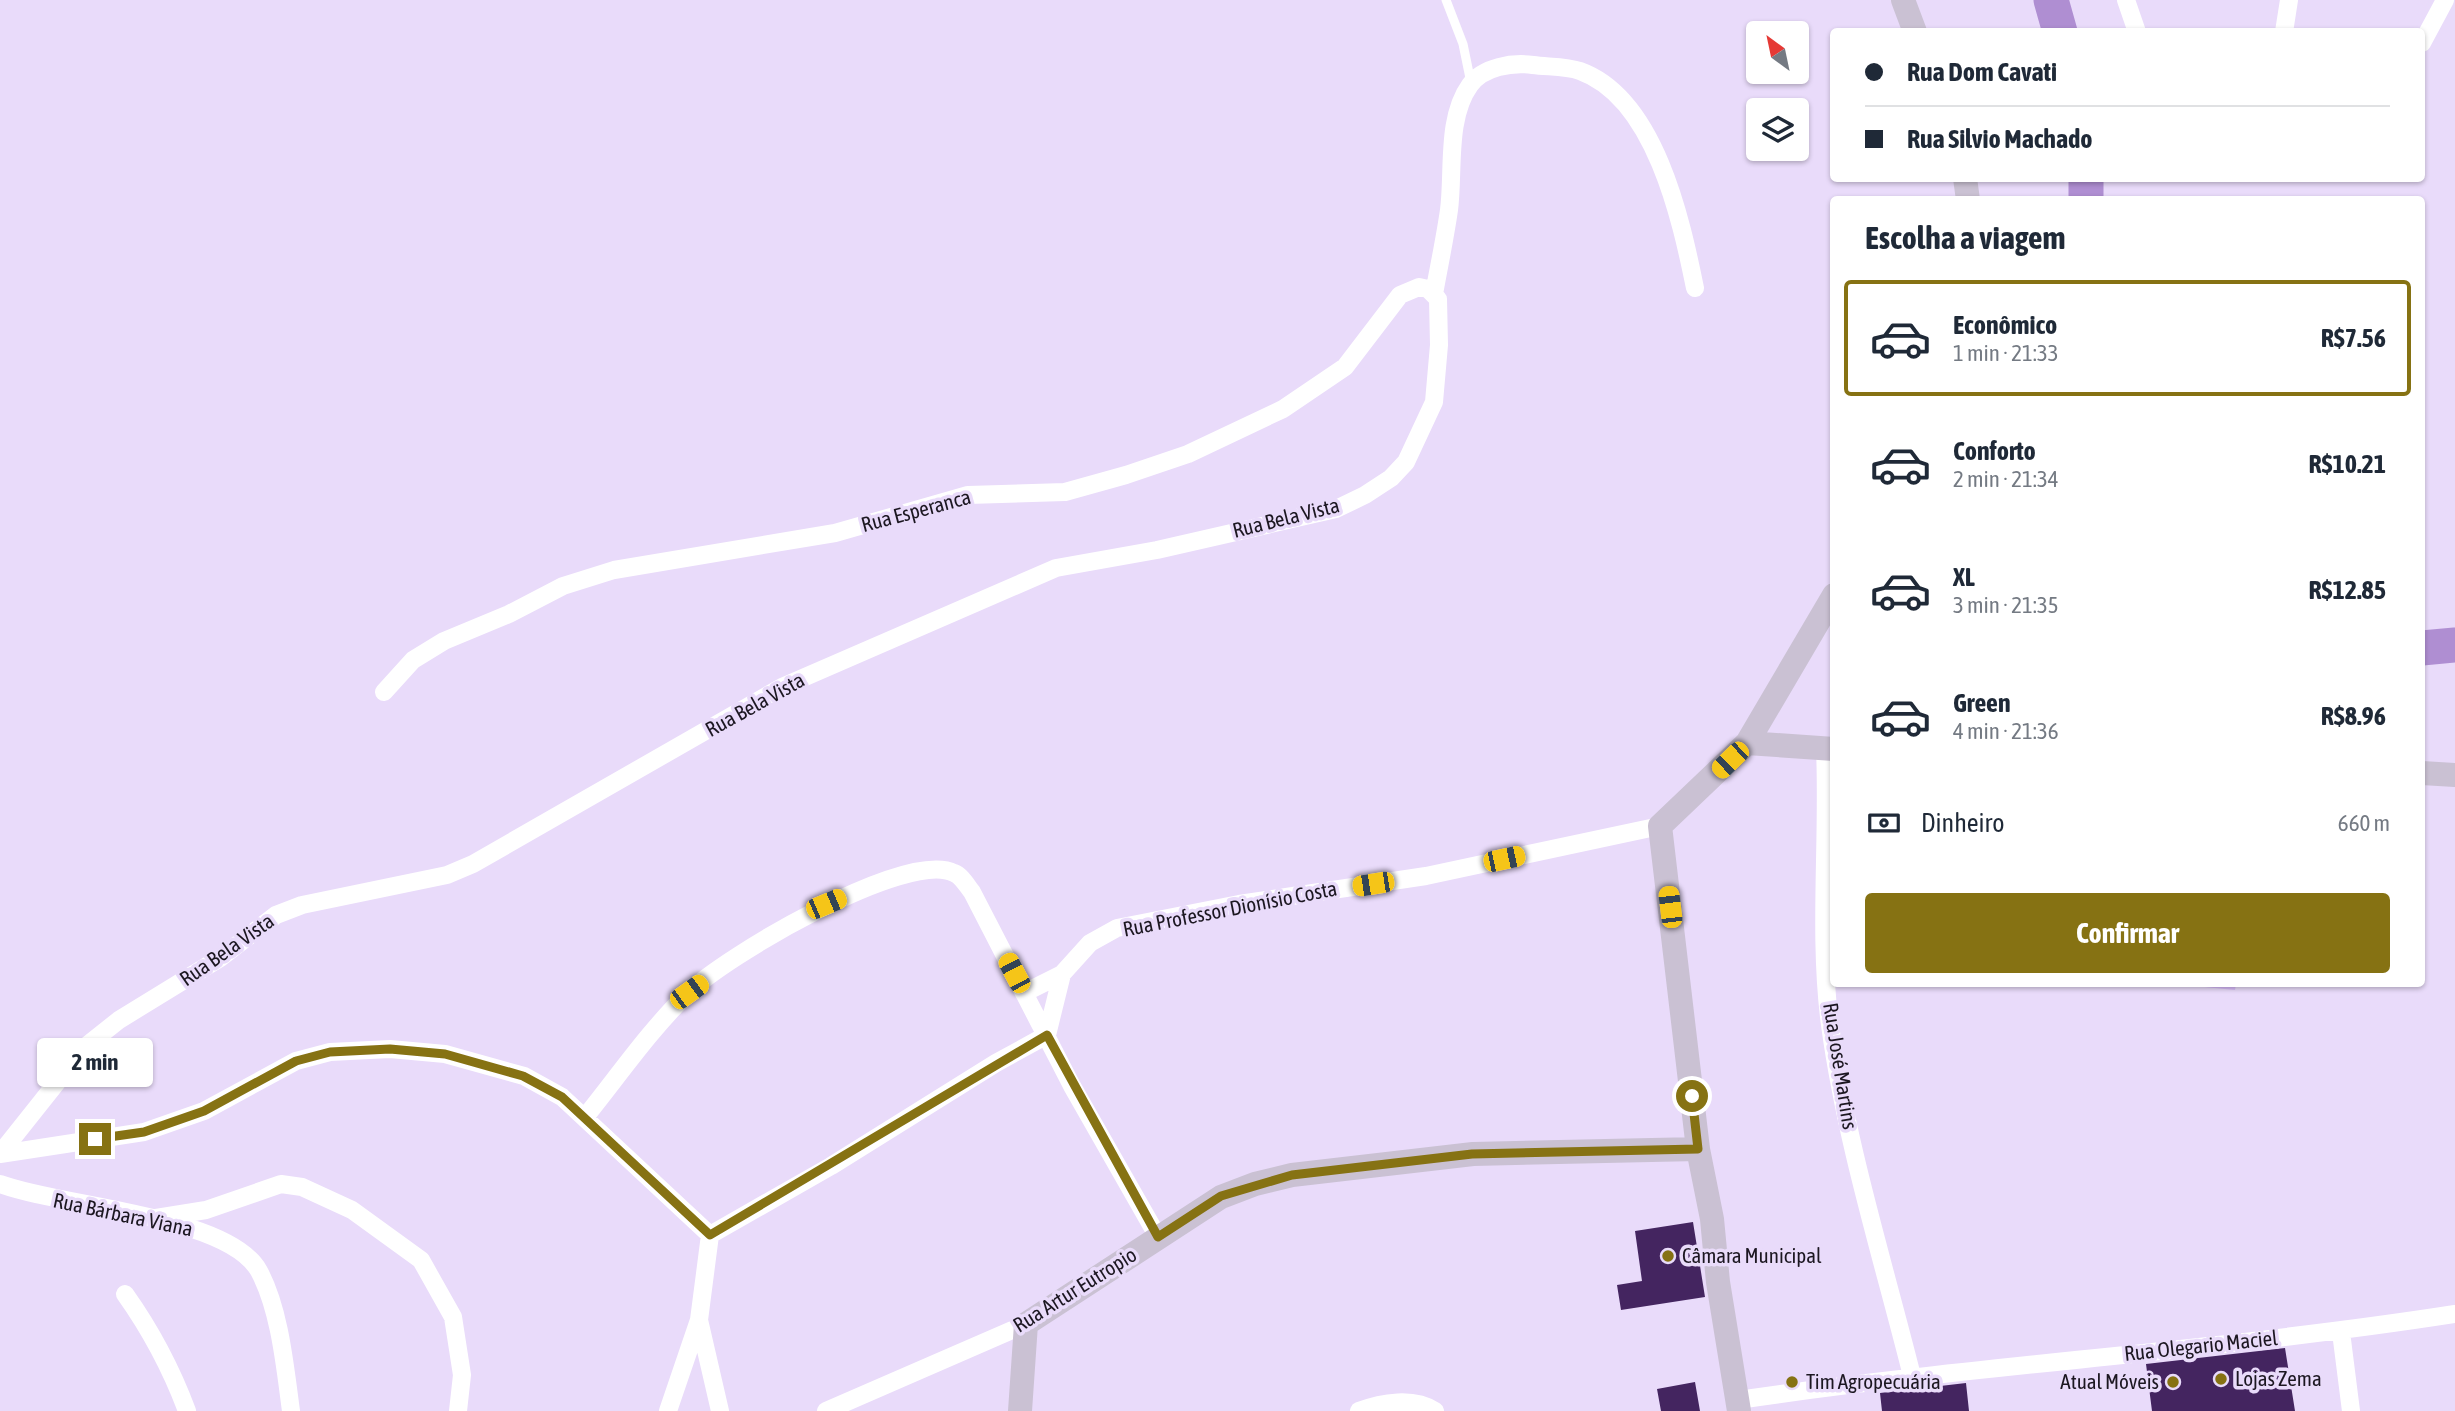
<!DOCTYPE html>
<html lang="pt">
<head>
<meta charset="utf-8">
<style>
  :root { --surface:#fff; --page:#f2f2f3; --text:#1f2937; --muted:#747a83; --line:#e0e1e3; --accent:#867213 }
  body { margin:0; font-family:"Asap Condensed",sans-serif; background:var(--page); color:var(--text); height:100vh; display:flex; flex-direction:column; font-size:26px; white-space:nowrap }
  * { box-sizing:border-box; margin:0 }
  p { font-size:23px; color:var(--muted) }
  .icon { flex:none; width:38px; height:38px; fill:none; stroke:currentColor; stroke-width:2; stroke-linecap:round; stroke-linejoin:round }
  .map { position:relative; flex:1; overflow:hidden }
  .panel { position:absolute; left:1830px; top:196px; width:595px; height:791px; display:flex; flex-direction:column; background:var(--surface); border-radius:7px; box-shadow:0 2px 5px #0004 }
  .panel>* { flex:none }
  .top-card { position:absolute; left:1830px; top:28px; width:595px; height:154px; border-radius:7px; box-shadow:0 2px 5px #0004; display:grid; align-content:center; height:154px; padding:0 35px; background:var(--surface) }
  .needle { width:46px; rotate:327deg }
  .controls { position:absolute; left:1746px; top:21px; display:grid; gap:14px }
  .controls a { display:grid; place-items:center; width:63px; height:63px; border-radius:7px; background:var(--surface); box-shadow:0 2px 5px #0004; font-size:35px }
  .end { position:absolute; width:32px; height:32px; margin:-16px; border:9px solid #867213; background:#fff; box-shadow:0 0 0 4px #fff }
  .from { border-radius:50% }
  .bubble { position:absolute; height:49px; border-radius:7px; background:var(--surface); box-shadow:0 2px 5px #0004; font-size:23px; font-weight:700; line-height:49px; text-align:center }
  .car { position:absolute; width:21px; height:42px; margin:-21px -10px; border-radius:9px; box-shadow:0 0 5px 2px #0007; background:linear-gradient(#f5c518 24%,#345 0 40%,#f5c518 0 76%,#345 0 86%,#f5c518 0) }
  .top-card b { display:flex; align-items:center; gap:24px; height:66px; font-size:26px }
  .top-card b+b { border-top:2px solid var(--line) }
  .top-card i { width:18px; height:18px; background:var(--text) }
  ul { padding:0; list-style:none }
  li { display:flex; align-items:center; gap:21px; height:116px; margin:0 14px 10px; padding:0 21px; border:4px solid transparent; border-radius:7px }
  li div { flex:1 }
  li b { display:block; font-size:26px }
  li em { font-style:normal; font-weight:700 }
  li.active { border-color:var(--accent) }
  li>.icon { width:63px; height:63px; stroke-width:1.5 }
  h2 { padding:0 35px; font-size:32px; line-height:84px }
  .pay { display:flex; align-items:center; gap:18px; height:77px; padding:0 35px; font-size:26px }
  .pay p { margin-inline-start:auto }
  .cta { display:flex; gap:14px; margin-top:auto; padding:14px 35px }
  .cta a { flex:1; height:80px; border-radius:7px; background:var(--accent); color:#fff; font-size:28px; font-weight:700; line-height:80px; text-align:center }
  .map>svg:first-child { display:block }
  .green { fill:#d8bbfa }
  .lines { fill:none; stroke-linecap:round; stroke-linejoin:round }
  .river { stroke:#af8ed2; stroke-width:35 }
  .building { fill:#442560 }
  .lane { stroke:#fff; stroke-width:9 }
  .street { stroke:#fff; stroke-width:18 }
  .secondary { stroke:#cac1d3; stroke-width:24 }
  .route { stroke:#867213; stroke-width:9 }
  .poi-dot { fill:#867213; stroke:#e9dbfa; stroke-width:2.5 }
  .labels { text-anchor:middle; stroke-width:7; stroke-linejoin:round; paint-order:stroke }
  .street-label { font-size:21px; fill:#1c1721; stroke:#e9dbfa }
  .poi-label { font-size:21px; fill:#1c1721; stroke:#e9dbfa; text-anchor:start }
</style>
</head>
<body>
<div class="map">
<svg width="2455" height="1411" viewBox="0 0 2455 1411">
  <rect width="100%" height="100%" fill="#e9dbfa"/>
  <path class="green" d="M2174,984H2236L2235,990Z"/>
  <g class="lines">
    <path class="river" d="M2051,0L2060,32
      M2086,178V200
      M2422,648L2455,645"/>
  </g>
  <path class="building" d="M1693,1222L1705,1297L1621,1310L1617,1285L1642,1281L1635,1231Z
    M2285,1348L2295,1411H2152L2146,1364Z
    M1695,1382L1700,1411H1661L1657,1389Z
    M1966,1383L1969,1411H1882L1880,1393Z"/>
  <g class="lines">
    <path class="lane" d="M1446,0L1463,44L1471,83"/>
    <path class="street" d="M2126,0L2137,32
      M2284,32L2289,0
      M2422,43L2445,0
      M1434,294C1439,266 1445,238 1449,210C1454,172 1446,118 1470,85C1483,67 1512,62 1533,65C1547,67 1566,66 1580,71C1655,98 1681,219 1695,288
      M1825,749C1829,840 1818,934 1830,1025C1846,1143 1883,1260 1912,1376
      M1024,993L1062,974L1090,943L1117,928L1239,904L1426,876L1660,826
      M586,1116C619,1075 650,1030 688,993C724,957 907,849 954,873C962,876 967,886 972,892L1072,1086L1158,1237
      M0,1154L85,1047L119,1020L220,958L276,915L302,905L447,875L473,864L782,687L1056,568L1157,550L1336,509L1365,495L1391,478L1406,462L1434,402L1439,345L1438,299L1428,289L1419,287L1400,295L1345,367L1283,409L1188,454L1126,475L1065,492L968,495L835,533L614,570L563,586L509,614L444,641L413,660L384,692
      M0,1154L144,1132L204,1111L296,1061L330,1052L390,1049L445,1054L524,1076L562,1097L710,1235
      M0,1184C61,1207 228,1215 259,1271C280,1310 285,1367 291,1411
      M156,1218L206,1210L281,1184L302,1187L352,1210L421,1260L453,1317L462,1375L458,1411
      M710,1235L831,1166L996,1063L1047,1035L1062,974
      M125,1294C152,1332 171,1368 187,1411
      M699,1320L720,1411
      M2341,1332L2351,1411
      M1738,1400C1976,1365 2217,1351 2455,1314
      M668,1411L699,1320L710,1235
      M826,1411L1026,1324
      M1359,1411C1382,1402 1414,1397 1435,1411"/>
    <path class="secondary" d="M1903,0L1915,32
      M1965,178L1968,200
      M1747,743L1834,749
      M2422,773L2455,775
      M1020,1411L1026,1324L1221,1197L1255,1184L1292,1175L1473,1154L1698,1149
      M1739,1411L1718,1282L1712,1219L1698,1149L1660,826L1747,743L1834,595"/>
  </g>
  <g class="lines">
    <path class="route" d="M95,1139L144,1132L204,1111L296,1061L330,1052L390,1049L445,1054L523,1076L562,1097L710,1235L1047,1035L1158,1237L1221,1196L1292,1175L1472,1154L1698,1149L1692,1096"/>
  </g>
  <g class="poi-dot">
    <circle cx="1668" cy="1256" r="7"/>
    <circle cx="2221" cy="1379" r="7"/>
    <circle cx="1792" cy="1382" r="7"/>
    <circle cx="2173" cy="1382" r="7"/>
  </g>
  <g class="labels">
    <g class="street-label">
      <text transform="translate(916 511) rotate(-15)" y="7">Rua Esperanca</text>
      <text transform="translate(1286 518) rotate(-14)" y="7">Rua Bela Vista</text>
      <text transform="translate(755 705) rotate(-29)" y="7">Rua Bela Vista</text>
      <text transform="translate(1230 909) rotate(-11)" y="7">Rua Professor Dionísio Costa</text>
      <text transform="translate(227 950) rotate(-35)" y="7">Rua Bela Vista</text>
      <text transform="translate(1840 1066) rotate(81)" y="7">Rua José Martins</text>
      <text transform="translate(123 1215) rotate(12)" y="7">Rua Bárbara Viana</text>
      <text transform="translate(1075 1290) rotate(-32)" y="7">Rua Artur Eutropio</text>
      <text transform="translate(2201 1346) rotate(-6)" y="7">Rua Olegario Maciel</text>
    </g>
    <g class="poi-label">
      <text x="1682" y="1263">Câmara Municipal</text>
      <text x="2235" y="1386">Lojas Zema</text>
      <text x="1806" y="1389">Tim Agropecuária</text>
      <text x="2159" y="1389" text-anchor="end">Atual Móveis</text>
    </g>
  </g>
</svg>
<div class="controls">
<a><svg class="needle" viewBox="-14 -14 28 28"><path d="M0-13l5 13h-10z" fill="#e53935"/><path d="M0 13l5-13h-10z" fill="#747a83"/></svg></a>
<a><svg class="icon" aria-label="layers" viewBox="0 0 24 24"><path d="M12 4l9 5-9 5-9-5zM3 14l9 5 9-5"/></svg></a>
</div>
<i class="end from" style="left:1692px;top:1096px"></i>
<i class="end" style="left:95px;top:1139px"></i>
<div class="bubble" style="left:37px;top:1038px;width:116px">2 min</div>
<i class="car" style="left:1730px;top:760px;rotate:226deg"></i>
<i class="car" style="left:1504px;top:859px;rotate:78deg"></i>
<i class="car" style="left:1373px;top:884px;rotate:261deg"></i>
<i class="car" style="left:826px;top:904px;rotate:67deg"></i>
<i class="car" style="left:1670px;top:907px;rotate:353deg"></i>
<i class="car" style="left:1014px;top:973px;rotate:332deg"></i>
<i class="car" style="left:689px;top:992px;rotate:54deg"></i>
<div class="top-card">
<b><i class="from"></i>Rua Dom Cavati</b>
<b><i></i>Rua Silvio Machado</b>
</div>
<section class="panel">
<h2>Escolha a viagem</h2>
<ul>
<li class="active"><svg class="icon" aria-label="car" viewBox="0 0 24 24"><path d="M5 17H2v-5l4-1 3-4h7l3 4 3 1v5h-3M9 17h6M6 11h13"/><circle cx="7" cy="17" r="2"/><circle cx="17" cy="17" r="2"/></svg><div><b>Econômico</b><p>1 min · 21:33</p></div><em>R$7.56</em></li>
<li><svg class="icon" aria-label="car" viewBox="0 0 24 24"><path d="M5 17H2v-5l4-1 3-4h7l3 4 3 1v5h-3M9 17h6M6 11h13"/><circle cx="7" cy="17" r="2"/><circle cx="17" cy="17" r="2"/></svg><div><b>Conforto</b><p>2 min · 21:34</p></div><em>R$10.21</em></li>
<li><svg class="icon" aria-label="car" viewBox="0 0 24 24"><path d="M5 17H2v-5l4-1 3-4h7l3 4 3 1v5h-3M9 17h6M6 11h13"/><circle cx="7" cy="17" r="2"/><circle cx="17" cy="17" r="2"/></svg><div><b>XL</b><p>3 min · 21:35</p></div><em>R$12.85</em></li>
<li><svg class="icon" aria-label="car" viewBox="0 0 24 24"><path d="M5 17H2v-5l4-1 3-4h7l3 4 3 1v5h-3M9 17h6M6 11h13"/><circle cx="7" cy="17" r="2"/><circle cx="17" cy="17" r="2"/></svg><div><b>Green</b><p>4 min · 21:36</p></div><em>R$8.96</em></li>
</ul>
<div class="pay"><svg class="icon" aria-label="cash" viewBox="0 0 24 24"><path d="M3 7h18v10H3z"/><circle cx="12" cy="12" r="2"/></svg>Dinheiro<p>660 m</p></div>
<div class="cta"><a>Confirmar</a></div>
</section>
</div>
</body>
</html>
